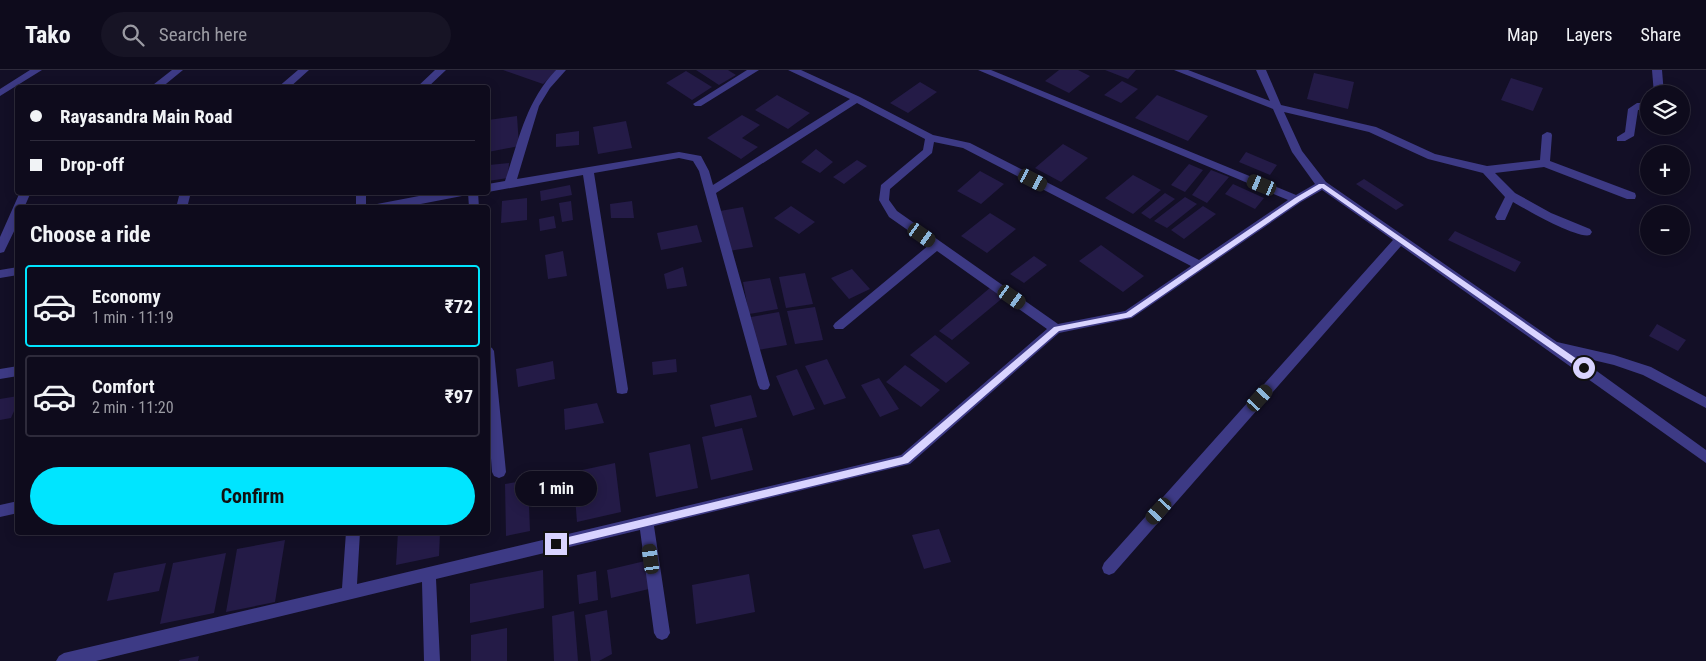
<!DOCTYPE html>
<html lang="en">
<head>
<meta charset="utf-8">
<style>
  :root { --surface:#0e0b1c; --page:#171425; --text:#f1f3f6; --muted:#9b9ba3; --line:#2e2b3b; --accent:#00e5ff }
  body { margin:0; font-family:"Roboto Condensed",sans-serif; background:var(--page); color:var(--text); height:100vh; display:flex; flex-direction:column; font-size:19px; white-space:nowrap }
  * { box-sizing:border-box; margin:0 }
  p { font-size:16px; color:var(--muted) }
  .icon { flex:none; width:28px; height:28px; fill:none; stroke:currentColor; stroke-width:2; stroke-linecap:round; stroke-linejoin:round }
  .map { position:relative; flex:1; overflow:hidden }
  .side { position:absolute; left:15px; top:135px; width:475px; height:330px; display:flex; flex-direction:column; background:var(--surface); border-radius:5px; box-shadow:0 2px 12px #0003,0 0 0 1px var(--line) }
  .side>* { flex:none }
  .hud { position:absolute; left:15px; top:15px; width:475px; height:110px; border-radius:5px; box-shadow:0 2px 12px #0003,0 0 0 1px var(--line); display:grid; align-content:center; height:110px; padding:0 15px; background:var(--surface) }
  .fabs { position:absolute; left:1640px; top:15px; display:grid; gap:10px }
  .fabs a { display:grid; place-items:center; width:50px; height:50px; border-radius:50%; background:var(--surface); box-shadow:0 2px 12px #0003,0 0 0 1px var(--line); font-size:25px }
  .end { position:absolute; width:22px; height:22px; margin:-11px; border:6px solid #d9d4ff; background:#111; box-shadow:0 0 0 2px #111 }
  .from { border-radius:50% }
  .bubble { position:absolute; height:35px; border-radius:18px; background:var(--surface); box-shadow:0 2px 12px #0003,0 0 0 1px var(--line); font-size:16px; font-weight:700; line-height:35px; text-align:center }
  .car { position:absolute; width:15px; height:30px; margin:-15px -8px; border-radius:6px; box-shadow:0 0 4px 1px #0007; background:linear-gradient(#222 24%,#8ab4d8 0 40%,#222 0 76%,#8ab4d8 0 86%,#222 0) }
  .hud b { display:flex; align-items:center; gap:18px; height:48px; font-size:19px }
  .hud b+b { border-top:1px solid var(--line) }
  .hud i { width:12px; height:12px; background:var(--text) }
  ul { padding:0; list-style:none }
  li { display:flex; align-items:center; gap:15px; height:82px; margin:0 10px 8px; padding:0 5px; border:2px solid var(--line); border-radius:5px }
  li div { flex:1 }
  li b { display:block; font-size:19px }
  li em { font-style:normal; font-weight:700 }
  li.on { border-color:var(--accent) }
  li>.icon { width:45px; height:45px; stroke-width:1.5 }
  h2 { padding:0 15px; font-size:22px; line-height:60px }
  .button { display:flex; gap:10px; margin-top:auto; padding:10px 15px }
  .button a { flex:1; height:58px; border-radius:30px; background:var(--accent); color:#111; font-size:20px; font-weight:700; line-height:58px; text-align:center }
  header { display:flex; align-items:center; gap:30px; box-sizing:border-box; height:70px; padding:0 25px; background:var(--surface); border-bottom:1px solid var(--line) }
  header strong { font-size:24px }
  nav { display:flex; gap:28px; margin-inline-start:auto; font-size:18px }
  .search { width:350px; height:45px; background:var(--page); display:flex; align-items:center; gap:12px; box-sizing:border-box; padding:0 18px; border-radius:28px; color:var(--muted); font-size:19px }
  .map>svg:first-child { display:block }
  .building { fill:#241b47 }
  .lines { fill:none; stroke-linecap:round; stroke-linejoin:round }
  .minor { fill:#3d3a85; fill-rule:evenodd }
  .route { fill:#d9d4ff }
</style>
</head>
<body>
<header>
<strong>Tako</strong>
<div class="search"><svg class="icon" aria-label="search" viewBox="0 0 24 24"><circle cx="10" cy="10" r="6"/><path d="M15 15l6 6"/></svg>Search here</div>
<nav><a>Map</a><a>Layers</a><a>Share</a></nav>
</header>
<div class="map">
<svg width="1706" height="591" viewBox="0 0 1706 591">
  <rect width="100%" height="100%" fill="#130f26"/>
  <path class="building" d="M503,0H555L557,1L543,14Z
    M696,0H728L736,5L719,15Z
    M1059,0H1078L1090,6L1069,23L1045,11Z
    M1105,0H1136L1128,9Z
    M686,1L712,17L692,30L666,13Z
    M1314,3L1354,12L1348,39L1307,29Z
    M1511,8L1543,18L1533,41L1501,30Z
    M1122,11L1138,19L1121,33L1104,25Z
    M920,12L937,22L908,43L890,33Z
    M777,25L810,43L788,59L755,40Z
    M1157,25L1208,46L1188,71L1135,48Z
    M742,45L760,55L742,68L758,77L741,89L707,68Z
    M517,46L519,76L488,82V50Z
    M626,51L632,78L598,84L593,57Z
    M579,61V75L556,77V64Z
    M1063,74L1088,88L1061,112L1035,98Z
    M816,79L833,92L820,103L801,92Z
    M1246,82L1277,95L1270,105L1239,92Z
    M857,90L867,96L844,114L833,107Z
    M509,93L508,108L488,111L489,95Z
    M1189,94L1203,100L1185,122L1171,115Z
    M1211,100L1229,107L1207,133L1192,125Z
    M980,101L1004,114L981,134L957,121Z
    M1133,105L1161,120L1133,144L1105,128Z
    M1364,109L1404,135L1396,140L1356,114Z
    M1233,114L1264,128L1255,139L1225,124Z
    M570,115L572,125L541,131L540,121Z
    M1165,123L1175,129L1150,149L1141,143Z
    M1185,127L1197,134L1167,158L1154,151Z
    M527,128V150L501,153L502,131Z
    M571,131L573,150L562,152L559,133Z
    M632,131L634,148H611L610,134Z
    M791,136L815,152L799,164L774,148Z
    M1203,136L1216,144L1184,169L1171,160Z
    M743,137L753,177L729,181L720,141Z
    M990,143L1016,159L987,183L961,166Z
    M554,146L556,158L540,161L539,149Z
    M697,155L702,172L661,180L657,163Z
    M1455,161L1521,192L1515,202L1448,170Z
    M1101,175L1144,206L1123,222L1079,191Z
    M563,181L567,206L548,209L545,185Z
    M1034,186L1047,195L1024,213L1010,204Z
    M683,197L687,216L667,219L664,204Z
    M852,199L870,219L849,229L831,208Z
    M805,203L813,234L786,238L779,207Z
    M770,208L778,239L749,244L743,212Z
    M991,217L1005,226L952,270L939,261Z
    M815,237L823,270L795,274L787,241Z
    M779,242L787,275L758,280L751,247Z
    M1657,254L1686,270L1678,281L1649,266Z
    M935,265L970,293L946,313L910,285Z
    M676,289L677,302L653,305L652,292Z
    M827,289L846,328L824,335L805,296Z
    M553,291L555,309L518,317L516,299Z
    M905,295L940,320L921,337L886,312Z
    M797,299L815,339L793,346L776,306Z
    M879,308L899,339L880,347L861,315Z
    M751,325L757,347L715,357L710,335Z
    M18,326V332L11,348L0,350V329Z
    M597,333L604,353L565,360L564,339Z
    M742,358L753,400L711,410L702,367Z
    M690,374L698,418L656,427L649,383Z
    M615,393L621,442L577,452L573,402Z
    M528,410L530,461L506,466L505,414Z
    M939,459L951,492L924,499L912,465Z
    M398,462H440L439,486L396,495Z
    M285,470L275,532L226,542L237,479Z
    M226,483L214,543L160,554L173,493Z
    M645,491L649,519L611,528L607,500Z
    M166,493L159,521L107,531L114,503Z
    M543,500L544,538L470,553V514Z
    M596,501L598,530L579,534L577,505Z
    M749,504L755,542L696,554L692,515Z
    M607,540L612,584L599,591H591L585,545Z
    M574,541L578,591H554L552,546Z
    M507,558V591H471V565Z
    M199,586L198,591H179V590Z"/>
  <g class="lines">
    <path class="minor" d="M30,0H42L0,26V19Z
      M172,0H183L161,18H149Z
      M298,0H309L289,18H277Z
      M435,0H446L427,18H416Z
      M556,0H566L550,18L539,36L517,109L679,82L701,86L709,101L713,115L850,29L788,0H801L860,27L933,65L970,73L1199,190L1288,130L978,0H991L1296,125L1315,114L1292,82L1273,39L1174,0H1188L1270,31L1256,0H1266L1281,35L1376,57L1435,84L1487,96L1540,90L1542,65L1547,62L1551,63L1552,65L1550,91L1635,123L1636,126L1635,129H1627L1544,97L1495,103L1515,123L1551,143L1590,159L1592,162L1590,165C1577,169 1527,140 1513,132L1505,150H1497L1495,147L1505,127L1483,103L1428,89L1369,62L1284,42L1302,81L1326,112L1557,272L1614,285L1651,297L1706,327V338L1643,305L1614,295L1576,286L1706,380V393L1401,176L1114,503L1109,505L1104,503L1102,498L1104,493L1393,170L1322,120L1301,132L1132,248L1059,263L910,394L654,456L670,563L667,568L662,570L657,568L654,563L640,460L436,509L440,591H424L422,512L96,591H56L59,586L64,583L342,518L346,462H360L357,514L901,385L1047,259L937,181L843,259H835L833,256L835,253L929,175L889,147L879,130L881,115L923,80L925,69L857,33L716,123L770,315L768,319L764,320L760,319L758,315L699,101L693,91L679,88L594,103L628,319L627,323L622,324L617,323L583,105L488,122V114L505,111C519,70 525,33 556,0ZM934,72L963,78L1191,196L1125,241L1058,254L897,141L889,130L890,119L932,83Z
      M747,0H759L701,36H695L693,34Z
      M1652,0H1662L1664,24H1654Z
      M1637,33H1649V39L1638,40L1634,66L1625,71H1617V67L1625,62L1628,39Z
      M20,122H31L24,138H18V153L4,182L0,183V167Z
      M180,122H191L187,138H176Z
      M356,122H366V138H356Z
      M440,122H467L462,126L400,138H372L377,134Z
      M468,122H478L479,138H469Z
      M18,197V205L0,208V200Z
      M488,276L492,278L494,281L506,402L504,406L499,408L494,406L492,402L488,347Z
      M18,296V306L0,309V299Z
      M18,431V443L0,447V435Z"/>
  </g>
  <path class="route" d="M1319,114H1324L1587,296V300H1581L1322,118L1300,131L1131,247L1059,261L908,393L556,478L552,477V471L556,470L902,387L1054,257L1126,243L1295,128Z"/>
</svg>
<div class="fabs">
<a><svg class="icon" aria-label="layers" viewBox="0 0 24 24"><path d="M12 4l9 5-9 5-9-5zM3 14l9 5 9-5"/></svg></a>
<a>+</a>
<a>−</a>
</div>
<i class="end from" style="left:1584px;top:298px"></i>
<i class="end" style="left:556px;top:474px"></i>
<div class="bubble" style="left:515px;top:401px;width:82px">1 min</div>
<i class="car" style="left:1033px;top:110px;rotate:117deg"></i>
<i class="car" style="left:1262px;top:115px;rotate:292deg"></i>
<i class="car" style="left:922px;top:165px;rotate:125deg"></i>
<i class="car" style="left:1012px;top:227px;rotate:125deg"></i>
<i class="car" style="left:1260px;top:328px;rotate:42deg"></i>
<i class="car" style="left:1159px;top:441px;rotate:222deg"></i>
<i class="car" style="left:651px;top:489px;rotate:352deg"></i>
<div class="hud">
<b><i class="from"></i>Rayasandra Main Road</b>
<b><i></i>Drop-off</b>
</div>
<section class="side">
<h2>Choose a ride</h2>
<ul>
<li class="on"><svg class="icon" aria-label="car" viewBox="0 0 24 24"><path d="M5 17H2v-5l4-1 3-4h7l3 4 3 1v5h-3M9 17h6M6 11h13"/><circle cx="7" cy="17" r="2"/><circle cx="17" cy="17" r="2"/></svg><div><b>Economy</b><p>1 min · 11:19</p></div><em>₹72</em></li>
<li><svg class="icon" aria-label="car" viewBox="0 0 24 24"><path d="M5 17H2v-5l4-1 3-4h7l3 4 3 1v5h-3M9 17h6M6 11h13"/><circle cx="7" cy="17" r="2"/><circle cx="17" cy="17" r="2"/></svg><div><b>Comfort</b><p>2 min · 11:20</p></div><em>₹97</em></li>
</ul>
<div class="button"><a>Confirm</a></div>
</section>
</div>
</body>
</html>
